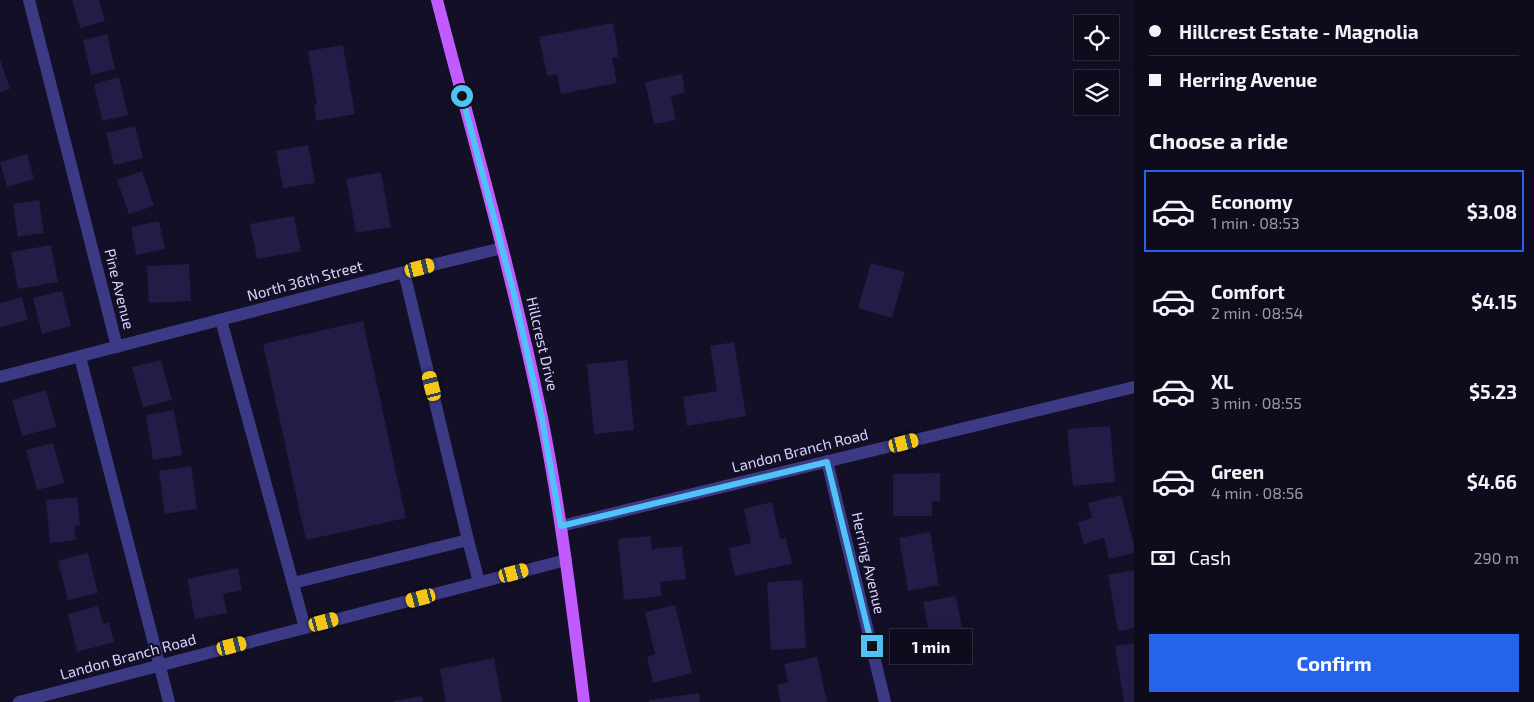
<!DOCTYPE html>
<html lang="en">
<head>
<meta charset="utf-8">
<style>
  :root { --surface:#0e0b1c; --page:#1c1929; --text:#f1f3f6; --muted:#9b9ba3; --line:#2e2b3b; --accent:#2563eb }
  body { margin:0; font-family:"Exo 2",sans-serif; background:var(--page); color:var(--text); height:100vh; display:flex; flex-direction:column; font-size:19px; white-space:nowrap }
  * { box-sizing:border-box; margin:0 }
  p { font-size:16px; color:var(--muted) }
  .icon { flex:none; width:28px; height:28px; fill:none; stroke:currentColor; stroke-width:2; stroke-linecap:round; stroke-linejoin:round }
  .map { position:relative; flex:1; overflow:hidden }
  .side { display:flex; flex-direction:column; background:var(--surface); width:400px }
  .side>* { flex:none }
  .top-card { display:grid; align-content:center; height:110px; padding:0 15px; background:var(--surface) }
  .fabs { position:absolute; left:1074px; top:15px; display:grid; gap:10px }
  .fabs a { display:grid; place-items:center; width:45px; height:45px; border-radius:0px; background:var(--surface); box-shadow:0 5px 20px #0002,0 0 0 1px var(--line); font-size:25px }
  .end { position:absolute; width:22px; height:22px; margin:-11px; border:6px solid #4fc3f7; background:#111; box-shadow:0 0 0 2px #111 }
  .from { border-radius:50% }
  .bubble { position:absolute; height:35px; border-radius:0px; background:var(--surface); box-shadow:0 5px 20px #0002,0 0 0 1px var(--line); font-size:16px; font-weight:700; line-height:35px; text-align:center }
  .car { position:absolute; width:15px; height:30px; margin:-15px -8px; border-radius:6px; box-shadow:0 0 4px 1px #0007; background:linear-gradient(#f5c518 24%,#345 0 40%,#f5c518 0 76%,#345 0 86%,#f5c518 0) }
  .top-card b { display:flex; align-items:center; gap:18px; height:48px; font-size:19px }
  .top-card b+b { border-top:1px solid var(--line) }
  .top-card i { width:12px; height:12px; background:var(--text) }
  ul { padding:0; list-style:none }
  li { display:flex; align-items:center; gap:15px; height:82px; margin:0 10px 8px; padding:0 5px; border:2px solid transparent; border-radius:0px }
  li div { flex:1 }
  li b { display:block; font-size:19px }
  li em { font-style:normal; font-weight:700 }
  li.selected { border-color:var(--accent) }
  li>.icon { width:45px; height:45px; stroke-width:1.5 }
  h2 { padding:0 15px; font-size:22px; line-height:60px }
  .pay { display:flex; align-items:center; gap:12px; height:55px; padding:0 15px; font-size:19px }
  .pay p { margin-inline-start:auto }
  .primary-button { display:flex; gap:10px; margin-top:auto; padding:10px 15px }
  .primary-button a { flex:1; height:58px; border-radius:0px; background:var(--accent); color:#fff; font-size:20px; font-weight:700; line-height:58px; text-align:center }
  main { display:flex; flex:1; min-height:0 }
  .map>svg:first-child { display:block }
  .building { fill:#241b47 }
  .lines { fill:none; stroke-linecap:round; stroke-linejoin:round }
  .minor { stroke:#3d3a85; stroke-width:12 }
  .major { stroke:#c25bff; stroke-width:12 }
  .route { stroke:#4fc3f7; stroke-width:6 }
  .labels { text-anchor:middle; stroke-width:4.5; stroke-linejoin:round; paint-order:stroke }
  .street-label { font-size:15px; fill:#d9d4ff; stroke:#130f26 }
</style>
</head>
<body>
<main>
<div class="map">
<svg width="1134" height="702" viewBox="0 0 1134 702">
  <rect width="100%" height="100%" fill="#130f26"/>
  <path class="building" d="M72,0H99L105,21L80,28Z
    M613,23L619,57L612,58L617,83L561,94L557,74L547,76L539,37Z
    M107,34L115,69L91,75L83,40Z
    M343,45L355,114L316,121L314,104H317L308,51Z
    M0,59L10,89L0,92Z
    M682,74L685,93L671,96L676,120L654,124L645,82Z
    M119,77L128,115L102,121L94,84Z
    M135,126L143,158L114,165L106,133Z
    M308,145L315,183L283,188L276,151Z
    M27,154L34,179L7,187L0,162Z
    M142,171L154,206L129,214L117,180Z
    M381,172L391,227L356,233L346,179Z
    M39,200L44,233L18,237L13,204Z
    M294,216L301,251L257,259L250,224Z
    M159,221L165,249L136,255L131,227Z
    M51,245L58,282L18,289L11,252Z
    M871,263L905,272L892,318L858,308Z
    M189,264L191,301L149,303L147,266Z
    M62,291L71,326L42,334L33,298Z
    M22,297L28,320L0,327V303Z
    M363,321L406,518L306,540L263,344Z
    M734,342L746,416L687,426L683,397L717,391L710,346Z
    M161,360L172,400L143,407L132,367Z
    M627,360L634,430L594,434L587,364Z
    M46,390L56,427L22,436L12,400Z
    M174,410L182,455L153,460L146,415Z
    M1110,426L1115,482L1073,486L1067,429Z
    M53,443L64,483L37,490L26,450Z
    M191,466L197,509L165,514L159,471Z
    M940,473V501H932V516H893V474Z
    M1121,495L1134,545V553L1109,559L1104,538L1084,544L1078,522L1092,518L1088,503Z
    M77,497L80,525L74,526L76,540L50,543L46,500Z
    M772,502L780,539L786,538L792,564L735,576L729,548L751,543L744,509Z
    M930,532L939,585L908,591L899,538Z
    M650,536L652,549L682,546L686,579L660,582L662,596L624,600L618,539Z
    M88,553L98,593L68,600L58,561Z
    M238,568L242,590L223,594L227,613L195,619L187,579Z
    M1134,570V628L1118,631L1108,575Z
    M802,580L806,648L771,650L767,582Z
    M956,596L966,649L933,655L923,602Z
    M675,605L692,673L653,683L647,657L655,654L645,612Z
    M98,606L103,624L109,622L114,642L77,652L68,614Z
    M1134,643V702H1124L1115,646Z
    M817,657L827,702H781L777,685L788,682L784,664Z
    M494,658L502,702H446L440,669Z
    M699,693L700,702H649V700Z
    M422,696L423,702H394V701Z"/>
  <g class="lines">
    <path class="minor" d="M29,0L117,347
      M221,320L305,628
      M80,357L169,702
      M0,377L404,272L502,248
      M827,461L885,702
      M561,526L1134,387
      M468,540L479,582
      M293,583L468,540L404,272
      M19,702L566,560"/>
    <path class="major" d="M437,0C473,139 513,277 542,418C561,512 572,607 584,702"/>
  </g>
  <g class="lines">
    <path class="route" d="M462,96L514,294L542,419L561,526L827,462L872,646"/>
  </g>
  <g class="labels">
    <g class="street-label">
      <text transform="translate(305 281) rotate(-15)" y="5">North 36th Street</text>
      <text transform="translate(119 289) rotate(76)" y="5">Pine Avenue</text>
      <text transform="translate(542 344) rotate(77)" y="5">Hillcrest Drive</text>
      <text transform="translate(800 451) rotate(-14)" y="5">Landon Branch Road</text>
      <text transform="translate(868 563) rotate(77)" y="5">Herring Avenue</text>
      <text transform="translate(128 657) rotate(-15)" y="5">Landon Branch Road</text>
    </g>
  </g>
</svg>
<div class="fabs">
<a><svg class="icon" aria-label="locate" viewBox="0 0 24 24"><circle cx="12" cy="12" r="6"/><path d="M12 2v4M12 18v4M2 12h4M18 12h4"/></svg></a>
<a><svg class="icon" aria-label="layers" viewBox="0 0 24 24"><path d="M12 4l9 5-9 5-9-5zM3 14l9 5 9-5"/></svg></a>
</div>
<i class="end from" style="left:462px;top:96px"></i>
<i class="end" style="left:872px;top:646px"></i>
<div class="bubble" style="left:890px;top:629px;width:82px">1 min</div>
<i class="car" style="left:420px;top:268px;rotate:76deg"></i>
<i class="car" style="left:432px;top:386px;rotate:346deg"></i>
<i class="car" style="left:904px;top:443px;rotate:76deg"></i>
<i class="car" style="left:514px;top:573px;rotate:75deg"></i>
<i class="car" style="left:421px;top:598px;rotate:255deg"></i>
<i class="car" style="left:324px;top:622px;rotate:75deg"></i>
<i class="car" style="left:232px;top:646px;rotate:76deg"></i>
</div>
<section class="side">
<div class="top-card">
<b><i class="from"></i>Hillcrest Estate - Magnolia</b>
<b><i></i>Herring Avenue</b>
</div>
<h2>Choose a ride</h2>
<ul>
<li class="selected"><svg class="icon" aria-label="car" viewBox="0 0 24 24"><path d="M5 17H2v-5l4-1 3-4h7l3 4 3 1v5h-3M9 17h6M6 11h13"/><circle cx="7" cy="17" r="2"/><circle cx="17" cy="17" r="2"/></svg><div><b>Economy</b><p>1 min · 08:53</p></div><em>$3.08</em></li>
<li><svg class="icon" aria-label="car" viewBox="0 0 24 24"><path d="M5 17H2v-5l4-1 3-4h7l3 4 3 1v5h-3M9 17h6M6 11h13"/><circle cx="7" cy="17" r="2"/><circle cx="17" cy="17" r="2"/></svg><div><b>Comfort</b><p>2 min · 08:54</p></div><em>$4.15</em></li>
<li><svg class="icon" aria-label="car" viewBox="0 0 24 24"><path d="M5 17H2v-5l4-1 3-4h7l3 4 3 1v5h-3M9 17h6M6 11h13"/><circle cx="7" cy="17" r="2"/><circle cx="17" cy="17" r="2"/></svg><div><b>XL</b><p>3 min · 08:55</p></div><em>$5.23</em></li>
<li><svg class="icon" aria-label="car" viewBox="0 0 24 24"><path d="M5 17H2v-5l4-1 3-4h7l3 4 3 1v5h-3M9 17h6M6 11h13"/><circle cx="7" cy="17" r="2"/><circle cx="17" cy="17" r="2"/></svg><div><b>Green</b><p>4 min · 08:56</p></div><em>$4.66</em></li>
</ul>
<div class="pay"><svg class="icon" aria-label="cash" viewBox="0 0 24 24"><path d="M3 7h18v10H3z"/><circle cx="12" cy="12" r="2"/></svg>Cash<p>290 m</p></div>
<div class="primary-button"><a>Confirm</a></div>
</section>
</main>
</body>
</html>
